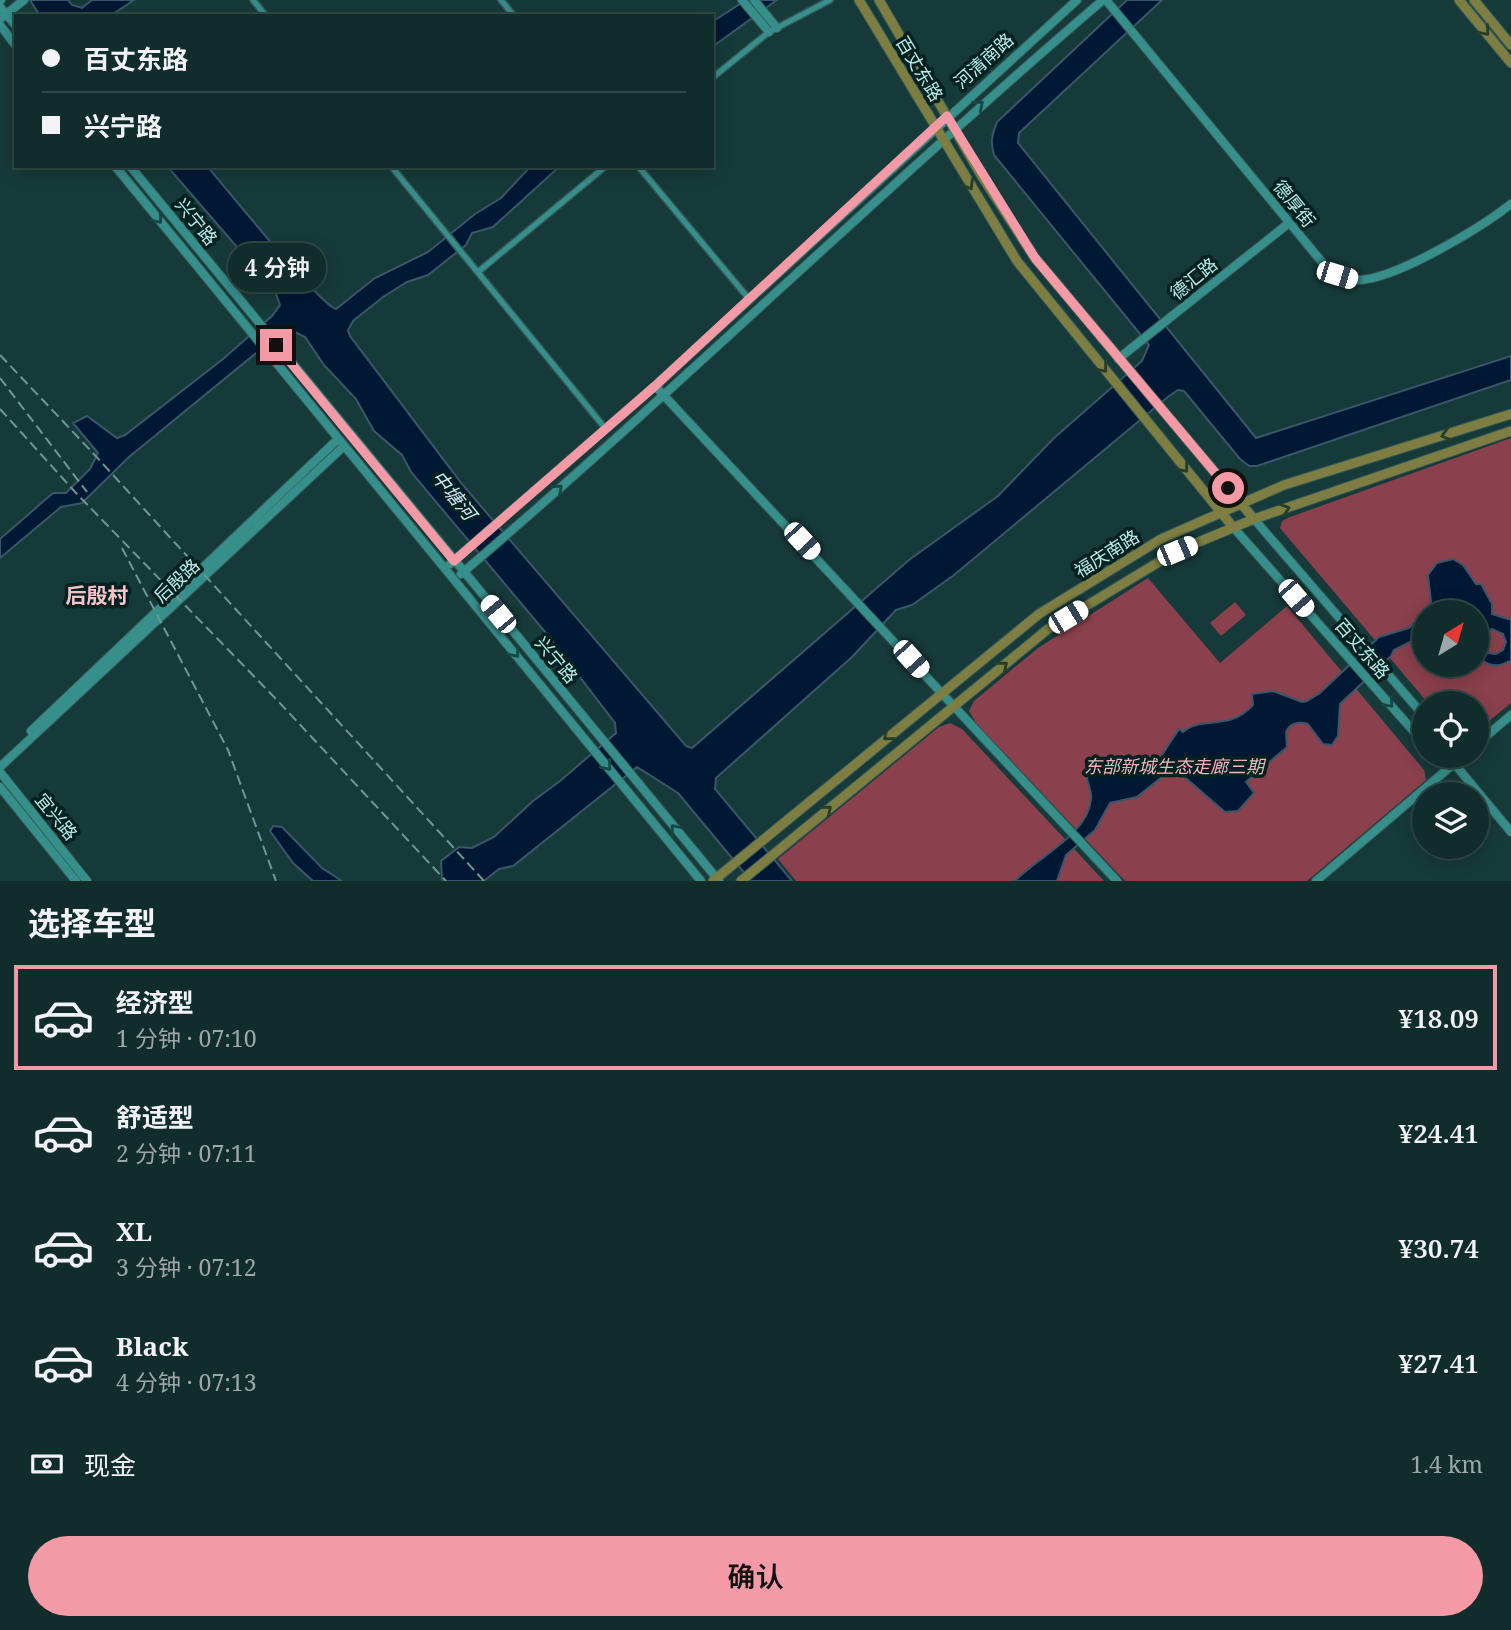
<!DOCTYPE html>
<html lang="zh">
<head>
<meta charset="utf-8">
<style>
  :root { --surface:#102c2b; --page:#193433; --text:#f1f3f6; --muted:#9ca7a9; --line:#304847; --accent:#f49aa6 }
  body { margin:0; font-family:"Noto Serif","Noto Sans SC",serif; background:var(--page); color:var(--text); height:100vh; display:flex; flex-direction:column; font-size:26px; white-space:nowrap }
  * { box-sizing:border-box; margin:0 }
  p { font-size:23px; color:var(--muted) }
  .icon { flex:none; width:38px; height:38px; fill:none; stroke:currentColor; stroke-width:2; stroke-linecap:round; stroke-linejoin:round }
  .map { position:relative; height:881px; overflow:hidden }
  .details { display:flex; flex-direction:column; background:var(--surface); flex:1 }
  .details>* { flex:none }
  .banner { position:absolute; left:14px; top:14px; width:700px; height:154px; border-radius:0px; box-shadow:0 4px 18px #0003,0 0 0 2px var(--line); display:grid; align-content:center; height:154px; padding:0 28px; background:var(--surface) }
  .needle { width:46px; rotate:37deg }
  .fabs { position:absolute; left:1412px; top:600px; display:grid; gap:14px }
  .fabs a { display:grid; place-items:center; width:77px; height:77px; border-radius:50%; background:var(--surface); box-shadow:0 4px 18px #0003,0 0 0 2px var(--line); font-size:35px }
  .end { position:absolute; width:32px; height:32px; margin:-16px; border:9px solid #f49aa6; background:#111; box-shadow:0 0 0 4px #111 }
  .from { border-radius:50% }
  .bubble { position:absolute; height:49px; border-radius:24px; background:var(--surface); box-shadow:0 4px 18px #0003,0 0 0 2px var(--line); font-size:23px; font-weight:600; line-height:49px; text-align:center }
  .car { position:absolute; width:21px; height:42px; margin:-21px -10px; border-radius:9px; box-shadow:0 0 5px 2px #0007; background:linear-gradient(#fff 24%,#345 0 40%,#fff 0 76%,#345 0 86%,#fff 0) }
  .banner b { display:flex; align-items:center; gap:24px; height:66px; font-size:26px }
  .banner b+b { border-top:2px solid var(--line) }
  .banner i { width:18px; height:18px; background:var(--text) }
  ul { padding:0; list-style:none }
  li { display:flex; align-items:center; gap:21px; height:105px; margin:0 14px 10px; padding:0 14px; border:4px solid transparent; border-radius:0px }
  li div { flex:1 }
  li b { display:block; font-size:26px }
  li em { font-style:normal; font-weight:600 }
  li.selected { border-color:var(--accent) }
  li>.icon { width:63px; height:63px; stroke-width:1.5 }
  h2 { padding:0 28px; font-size:32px; line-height:84px }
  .pay { display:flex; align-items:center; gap:18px; height:77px; padding:0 28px; font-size:26px }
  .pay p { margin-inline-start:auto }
  .primary-button { display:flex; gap:14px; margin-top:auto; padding:14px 28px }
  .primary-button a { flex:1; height:80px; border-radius:42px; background:var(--accent); color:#111; font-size:28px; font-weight:600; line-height:80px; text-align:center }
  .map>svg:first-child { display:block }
  .green { fill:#8a404d; fill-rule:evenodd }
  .water { fill:#001834; stroke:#38576a; stroke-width:2; fill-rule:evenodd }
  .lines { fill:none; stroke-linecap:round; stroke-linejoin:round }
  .street-casing { stroke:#345a58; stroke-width:8 }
  .secondary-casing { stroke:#345a58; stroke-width:10 }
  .primary-casing { stroke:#345a58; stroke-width:11 }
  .street { stroke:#378f8b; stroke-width:5 }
  .secondary { stroke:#378f8b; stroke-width:8 }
  .primary { stroke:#7f7e42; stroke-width:9 }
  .rail { stroke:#6c9896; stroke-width:2; stroke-dasharray:10 5; stroke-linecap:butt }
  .oneway { stroke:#263d2a }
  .oneway2 { stroke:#134845 }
  .route { stroke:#f49aa6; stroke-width:9 }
  .labels { text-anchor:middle; stroke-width:7; stroke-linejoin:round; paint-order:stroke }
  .street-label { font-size:18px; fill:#b9ebe8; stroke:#002120 }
  .park-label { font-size:18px; font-style:italic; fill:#f8b2bb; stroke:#002120 }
  .water-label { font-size:19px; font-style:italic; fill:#d6e5f5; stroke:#002120 }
  .quarter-label { font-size:21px; font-weight:bold; fill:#f7c3c8; stroke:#002120 }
</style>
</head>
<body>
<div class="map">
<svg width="1511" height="881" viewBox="0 0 1511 881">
  <rect width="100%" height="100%" fill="#163a39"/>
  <path class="green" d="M1511,438V703L1477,731V704L1428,703L1280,528L1282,521L1290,517ZM1424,612H1477V665H1424Z
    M1148,578L1220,663L1287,606L1424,770L1426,780L1307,881H1125L976,723L969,711L974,701L1038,648Z
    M1235,602L1246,615L1221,636L1210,623Z
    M950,723L962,729L1104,881H796L778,859L939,727Z"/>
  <path class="water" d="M30,0H68L72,5L82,8L92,0H134L110,16H40Z
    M746,0H777L712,47V22Z
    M1127,0H1162L1019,133L1018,143L1256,438L1511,356V380L1257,466H1249L1240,459L1184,391L1178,390L1169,396L954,575L912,605L896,610L852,657L716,778L715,789L792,881H751L678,793L637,767L513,866L499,869L484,881H442L441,861L459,847L472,848L494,837L533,801L560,781L616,733L615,723L546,633L411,472L402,455L374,431L356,399L324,365L305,337L293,331H283L129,457L82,503L61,507L0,558V539L53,493H66L90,469L98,453L73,423L87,416L117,438L125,435L223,359L272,316L280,305L275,291L167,166H207C225,187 320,305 336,309L375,278L428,252L475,214L501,198L531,166H560L493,227L472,233L466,245L428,275L407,282L383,297L353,321L348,330L350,336L462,484L686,746L692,748L909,560L998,496L1054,438L1142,361L1149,345L994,155C990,142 992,134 997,122Z
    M1453,559L1463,565L1476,584H1481L1492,604V614L1511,620V660C1499,668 1487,667 1477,655V612L1448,610L1425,612L1431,602L1428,575L1437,563ZM1492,629L1503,634L1506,642L1503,650L1496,654L1487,653L1480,643L1482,635Z
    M1424,613V635L1394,650L1391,656L1340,704L1338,736L1332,745L1323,744L1308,724C1299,721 1290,723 1286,732L1287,747L1246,782L1254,793L1238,811L1225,812L1181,774L1168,772L1137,797L1110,803L1095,830L1066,855L1057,881H1015C1036,858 1089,834 1091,799C1092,791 1088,785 1087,778L1092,770C1112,765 1144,784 1156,756L1160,758L1179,729L1183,732C1203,715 1228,732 1253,705L1252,694L1273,691L1302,702L1307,701L1320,693L1379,637L1409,628Z
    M273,826L282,827L322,868L342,881H313L293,863L270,831Z"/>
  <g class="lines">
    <defs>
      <path id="street" d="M253,0L266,16
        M501,0L514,16
        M712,78L769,32L830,0
        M391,166L605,428
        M638,166L749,299
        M478,272L606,166"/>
      <path id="secondary" d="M742,0L769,32
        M754,0L777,28
        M1106,0L1326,267C1335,273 1344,279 1355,280C1392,282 1482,227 1511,204
        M0,1L1,0
        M0,7L16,26
        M0,19L24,0
        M0,25L16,46
        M115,166L701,881
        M130,166L719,881
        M1118,359L1289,223
        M655,386L1117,881
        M1254,519L1424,716
        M1233,527L1424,743
        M450,564L655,386L1077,0
        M461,574C679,388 884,187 1103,0
        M31,731L338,439
        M1477,744L1511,715
        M1448,756L1511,832
        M0,767L344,446
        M0,772L87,881
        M0,787L76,881
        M1316,881L1463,756"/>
      <path id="primary" d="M859,0L1017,261L1233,527
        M879,0L981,175L1035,258L1254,519
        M1459,0L1511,63
        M1474,0L1511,45
        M713,881L1039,614L1161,539L1284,485L1511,414
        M741,881L1048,629L1177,551L1254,519L1511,431"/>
    </defs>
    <use href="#street" class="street-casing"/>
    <use href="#secondary" class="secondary-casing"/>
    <use href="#primary" class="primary-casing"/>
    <use href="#street" class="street"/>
    <use href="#secondary" class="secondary"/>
    <use href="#primary" class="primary"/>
    <path class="rail" d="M0,355L92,452L484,881
      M0,378L87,492
      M0,409L76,493L277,700L446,881
      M122,548L228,750L276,881"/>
  </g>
  <defs><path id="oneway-chevron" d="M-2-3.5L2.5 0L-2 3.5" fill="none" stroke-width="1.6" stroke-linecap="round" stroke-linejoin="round" transform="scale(1.75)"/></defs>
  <g class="oneway">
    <use href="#oneway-chevron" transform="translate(1485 31) rotate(50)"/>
    <use href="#oneway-chevron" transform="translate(969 185) rotate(59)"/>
    <use href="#oneway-chevron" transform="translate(1103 368) rotate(51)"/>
    <use href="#oneway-chevron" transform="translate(1446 435) rotate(163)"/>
    <use href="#oneway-chevron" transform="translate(1184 468) rotate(51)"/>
    <use href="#oneway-chevron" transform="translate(1285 509) rotate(-19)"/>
    <use href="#oneway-chevron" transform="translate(1003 666) rotate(-39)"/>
    <use href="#oneway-chevron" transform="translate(888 736) rotate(141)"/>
    <use href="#oneway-chevron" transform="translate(827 810) rotate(-39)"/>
  </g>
  <g class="oneway2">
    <use href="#oneway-chevron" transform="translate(979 105) rotate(-40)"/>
    <use href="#oneway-chevron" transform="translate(158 219) rotate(50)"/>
    <use href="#oneway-chevron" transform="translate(558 489) rotate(-41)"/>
    <use href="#oneway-chevron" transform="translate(515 653) rotate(51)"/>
    <use href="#oneway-chevron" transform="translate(1389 703) rotate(49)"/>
    <use href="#oneway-chevron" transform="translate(607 766) rotate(51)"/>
    <use href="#oneway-chevron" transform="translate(675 829) rotate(-130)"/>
  </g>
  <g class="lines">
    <path class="route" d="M276,345L454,561L655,386L947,116L1035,258L1228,488"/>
  </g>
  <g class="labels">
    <g class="street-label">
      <text transform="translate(984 61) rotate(-42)" y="6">河清南路</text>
      <text transform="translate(919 69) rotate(59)" y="6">百丈东路</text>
      <text transform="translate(1294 204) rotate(51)" y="6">德厚街</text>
      <text transform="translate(196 222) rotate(51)" y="6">兴宁路</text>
      <text transform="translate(1194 279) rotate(-39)" y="6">德汇路</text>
      <text transform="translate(1107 554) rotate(-32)" y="6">福庆南路</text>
      <text transform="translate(177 581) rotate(-43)" y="6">后殷路</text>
      <text transform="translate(1362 649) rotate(49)" y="6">百丈东路</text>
      <text transform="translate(556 660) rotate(50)" y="6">兴宁路</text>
      <text transform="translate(56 817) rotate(51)" y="6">宜兴路</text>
    </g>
    <g class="park-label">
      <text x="1174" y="773">东部新城生态走廊三期</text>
    </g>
    <g class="water-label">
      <text transform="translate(454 495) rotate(51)" y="7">中塘河</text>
    </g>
    <g class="quarter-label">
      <text x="97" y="603">后殷村</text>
    </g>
  </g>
</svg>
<div class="fabs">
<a><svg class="needle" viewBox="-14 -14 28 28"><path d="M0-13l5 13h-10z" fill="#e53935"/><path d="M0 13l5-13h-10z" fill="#9ca7a9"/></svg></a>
<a><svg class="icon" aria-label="locate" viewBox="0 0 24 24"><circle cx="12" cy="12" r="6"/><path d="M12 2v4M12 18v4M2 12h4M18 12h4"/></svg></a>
<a><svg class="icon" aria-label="layers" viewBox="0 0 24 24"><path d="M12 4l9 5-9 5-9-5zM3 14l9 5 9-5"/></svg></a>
</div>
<i class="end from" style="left:1228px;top:488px"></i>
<i class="end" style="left:276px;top:345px"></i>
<div class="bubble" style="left:228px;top:243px;width:98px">4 分钟</div>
<i class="car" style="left:1337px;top:275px;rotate:107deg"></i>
<i class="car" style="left:802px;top:541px;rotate:137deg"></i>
<i class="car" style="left:1177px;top:551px;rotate:67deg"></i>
<i class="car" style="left:1296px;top:598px;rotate:139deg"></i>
<i class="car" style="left:498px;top:614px;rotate:320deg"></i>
<i class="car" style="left:1068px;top:617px;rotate:59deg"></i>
<i class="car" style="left:911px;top:659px;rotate:138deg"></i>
<div class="banner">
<b><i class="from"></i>百丈东路</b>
<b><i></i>兴宁路</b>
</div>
</div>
<section class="details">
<h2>选择车型</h2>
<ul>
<li class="selected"><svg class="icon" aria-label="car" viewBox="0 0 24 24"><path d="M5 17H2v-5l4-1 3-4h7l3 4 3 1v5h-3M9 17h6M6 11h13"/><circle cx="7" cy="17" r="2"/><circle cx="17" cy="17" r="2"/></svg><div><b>经济型</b><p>1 分钟 · 07:10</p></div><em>¥18.09</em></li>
<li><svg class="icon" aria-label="car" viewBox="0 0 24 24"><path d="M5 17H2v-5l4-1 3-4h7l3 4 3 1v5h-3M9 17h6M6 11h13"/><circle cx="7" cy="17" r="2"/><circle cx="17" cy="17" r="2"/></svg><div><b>舒适型</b><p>2 分钟 · 07:11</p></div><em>¥24.41</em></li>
<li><svg class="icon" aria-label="car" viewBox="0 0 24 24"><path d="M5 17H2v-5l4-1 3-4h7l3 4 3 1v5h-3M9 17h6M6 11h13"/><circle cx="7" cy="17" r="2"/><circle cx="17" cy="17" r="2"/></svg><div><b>XL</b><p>3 分钟 · 07:12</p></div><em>¥30.74</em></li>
<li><svg class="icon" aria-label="car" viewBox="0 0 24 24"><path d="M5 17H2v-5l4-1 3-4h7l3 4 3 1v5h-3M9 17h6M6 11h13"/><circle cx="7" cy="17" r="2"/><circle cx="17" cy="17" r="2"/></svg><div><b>Black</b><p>4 分钟 · 07:13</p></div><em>¥27.41</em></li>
</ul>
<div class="pay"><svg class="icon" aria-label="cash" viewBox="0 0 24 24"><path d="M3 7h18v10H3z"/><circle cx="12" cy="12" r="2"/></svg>现金<p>1.4 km</p></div>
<div class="primary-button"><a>确认</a></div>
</section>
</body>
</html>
